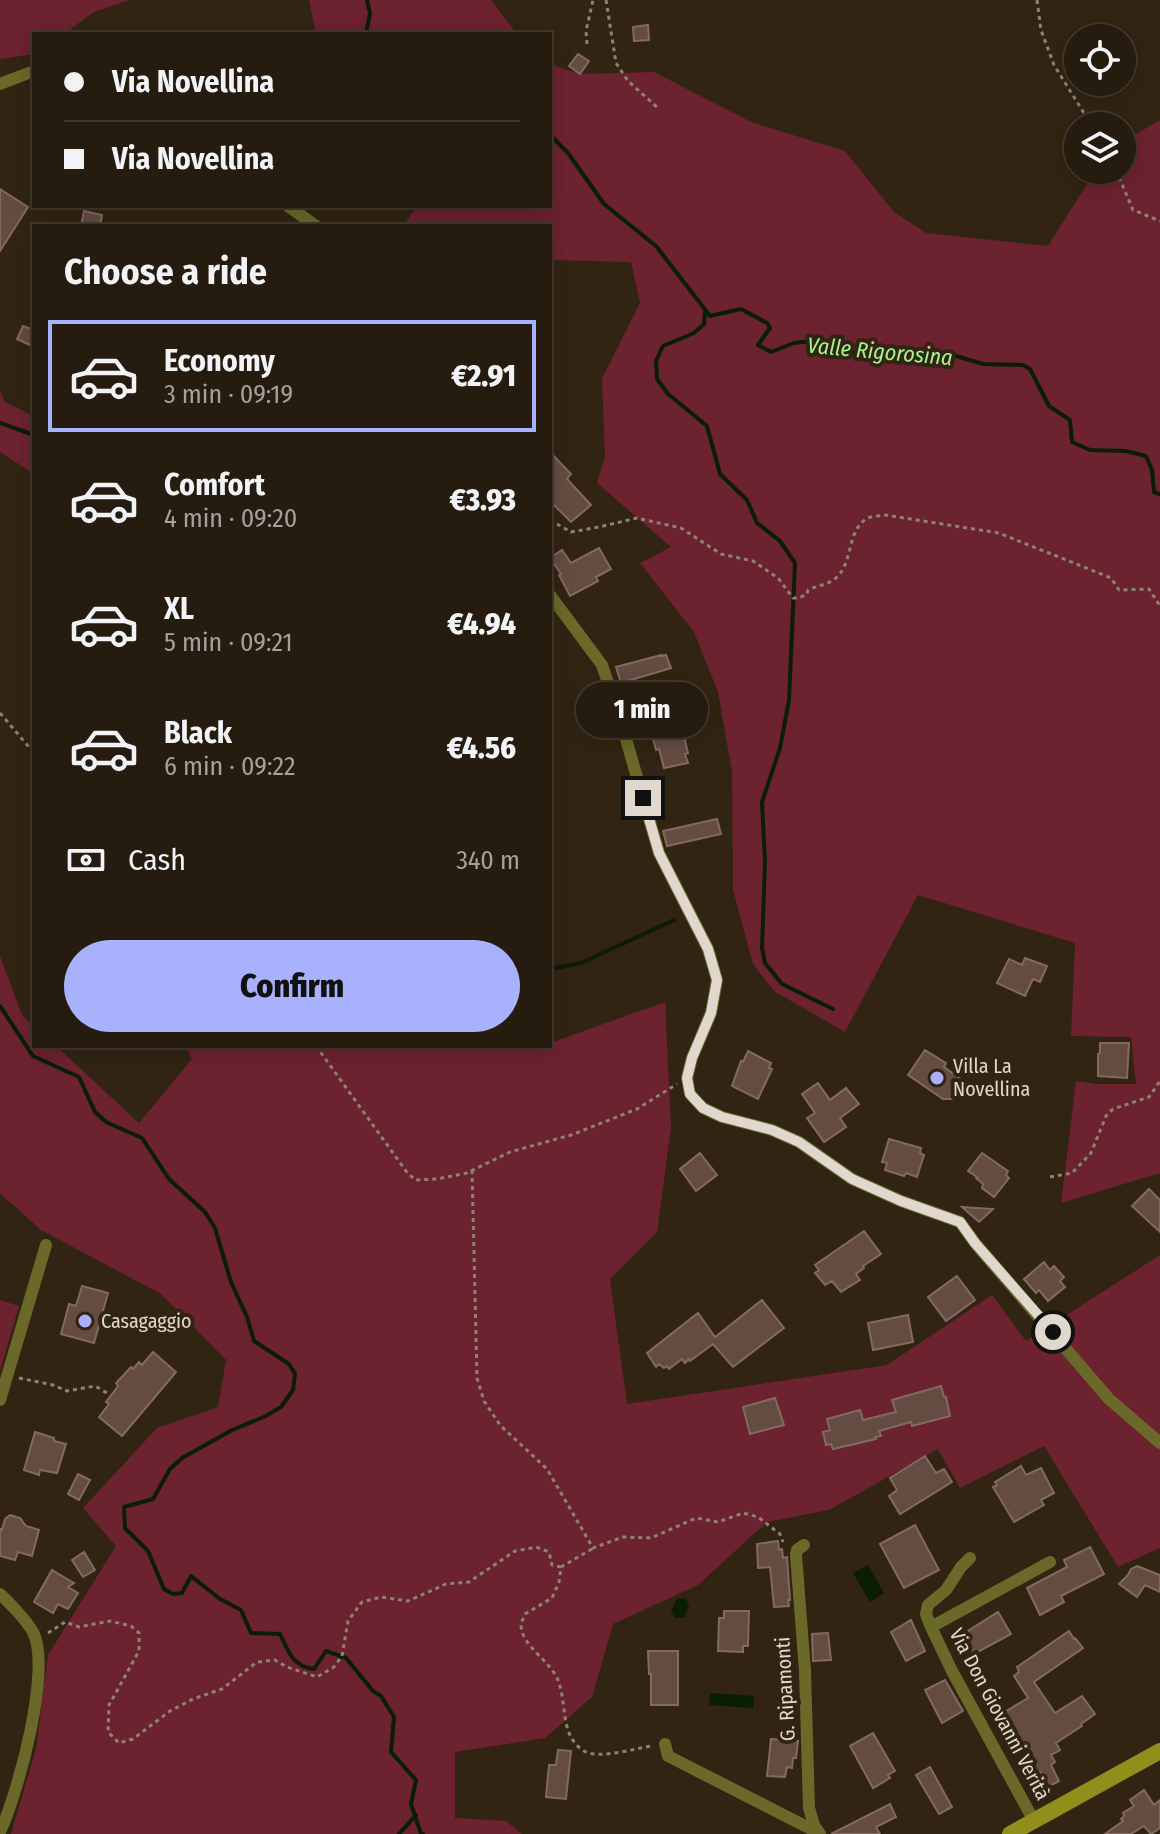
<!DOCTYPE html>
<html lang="en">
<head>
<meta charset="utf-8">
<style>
  :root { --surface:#251b0e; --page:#31281c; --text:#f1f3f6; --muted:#a3a19e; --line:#42392e; --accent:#a7b1fc }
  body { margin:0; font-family:"Fira Sans Condensed",sans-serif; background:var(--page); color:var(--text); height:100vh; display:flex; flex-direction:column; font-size:30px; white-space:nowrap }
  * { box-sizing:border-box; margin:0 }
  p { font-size:26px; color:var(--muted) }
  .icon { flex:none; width:44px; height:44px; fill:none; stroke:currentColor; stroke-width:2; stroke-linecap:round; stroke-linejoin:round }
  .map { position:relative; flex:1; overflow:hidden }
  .drawer { position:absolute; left:32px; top:224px; width:520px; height:824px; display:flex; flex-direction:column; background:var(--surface); border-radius:0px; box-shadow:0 4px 20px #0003,0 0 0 2px var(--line) }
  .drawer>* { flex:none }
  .guide { position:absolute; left:32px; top:32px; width:520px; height:176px; border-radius:0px; box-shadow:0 4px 20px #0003,0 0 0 2px var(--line); display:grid; align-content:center; height:176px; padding:0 32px; background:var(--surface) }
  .fabs { position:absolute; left:1064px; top:24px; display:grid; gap:16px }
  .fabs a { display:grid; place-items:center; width:72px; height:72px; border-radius:50%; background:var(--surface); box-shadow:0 4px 20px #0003,0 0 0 2px var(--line); font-size:40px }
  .end { position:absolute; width:36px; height:36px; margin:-18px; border:10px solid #e0d8cd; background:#111; box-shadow:0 0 0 4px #111 }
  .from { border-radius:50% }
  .bubble { position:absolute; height:56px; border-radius:28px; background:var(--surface); box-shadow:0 4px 20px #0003,0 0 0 2px var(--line); font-size:26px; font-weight:800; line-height:56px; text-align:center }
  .guide b { display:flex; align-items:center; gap:28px; height:76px; font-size:30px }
  .guide b+b { border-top:2px solid var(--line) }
  .guide i { width:20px; height:20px; background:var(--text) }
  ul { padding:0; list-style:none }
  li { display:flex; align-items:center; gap:24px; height:112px; margin:0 16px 12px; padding:0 16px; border:4px solid transparent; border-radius:0px }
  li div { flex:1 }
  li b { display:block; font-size:30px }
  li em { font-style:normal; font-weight:800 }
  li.active { border-color:var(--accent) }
  li>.icon { width:72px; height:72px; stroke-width:1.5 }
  h2 { padding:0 32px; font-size:36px; line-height:96px }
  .pay { display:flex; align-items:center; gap:20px; height:88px; padding:0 32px; font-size:30px }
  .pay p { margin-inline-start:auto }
  .primary-button { display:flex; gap:16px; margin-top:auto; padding:16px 32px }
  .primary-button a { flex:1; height:92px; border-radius:48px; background:var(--accent); color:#111; font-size:32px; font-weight:800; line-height:92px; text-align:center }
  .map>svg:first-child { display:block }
  .green { fill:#6d2230 }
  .water { fill:#0a1d05 }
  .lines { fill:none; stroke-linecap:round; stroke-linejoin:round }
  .stream { stroke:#0a1d05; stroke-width:4 }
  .building { fill:#644c42; stroke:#836a5f; stroke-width:2 }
  .path { stroke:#8d8274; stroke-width:3; stroke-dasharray:4 4; stroke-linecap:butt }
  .street { stroke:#6b692a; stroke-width:12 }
  .secondary { stroke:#918e1b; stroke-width:16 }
  .route { stroke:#e0d8cd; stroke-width:10 }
  .poi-dot { fill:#a7b1fc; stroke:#312412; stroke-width:3 }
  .labels { text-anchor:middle; stroke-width:8; stroke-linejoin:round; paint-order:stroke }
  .poi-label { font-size:20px; fill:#e0d8cd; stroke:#312412; text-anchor:start }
  .street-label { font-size:20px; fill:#e0d8cd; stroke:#312412 }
  .water-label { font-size:22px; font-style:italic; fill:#a5f58e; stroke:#312412 }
</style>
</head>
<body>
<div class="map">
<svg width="1160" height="1834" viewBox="0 0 1160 1834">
  <rect width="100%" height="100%" fill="#312412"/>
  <path class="green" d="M0,0H129L94,12L64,34H34V54L0,59Z
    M309,0H491L517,34H316Z
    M550,64L580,74L654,72L751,122L845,151L894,212L926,233L1048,246L1096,170H1122V142L1160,120V1173L1061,1203L1076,1081L1096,1084H1136L1131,1037L1071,1036L1075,943L918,895L845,1032L774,991L753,964L733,890L732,772L718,692L694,632L640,563L671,547L597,483L605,457L602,379L640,303L631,262L550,260V226H403L417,206H550Z
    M0,391L5,402L34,416V474L0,452Z
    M0,956L22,1015L34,1026V1046H56L139,1123L192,1059L185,1046H550V1043L665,1002L671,1127L657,1232L610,1279L627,1404L887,1365L992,1295L1026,1341L1160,1255V1548L1118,1567L1044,1446L960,1488L938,1449L829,1510L767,1522L698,1585L613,1624L592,1697L545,1738L455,1752V1818L506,1821L522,1834H11L36,1749L48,1655L116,1546L83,1508L157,1428L218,1407L226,1360L161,1294L41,1230L0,1193Z
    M0,1300L19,1306L0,1371Z"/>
  <path class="water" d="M868,1565L884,1593L870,1602L853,1573Z
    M679,1598L686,1599L689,1606L684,1618H675L671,1611L676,1600Z
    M710,1693L754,1696L753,1708L709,1705Z"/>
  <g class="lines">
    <path class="stream" d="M366,34L370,13L367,0
      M550,135L568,153L604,204L656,246L710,316L741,309L767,323L770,328L758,345L771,352L794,343L811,341L851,353L890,349L934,357L953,355L983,364L1023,365L1030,369L1049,406L1070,420L1072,442L1090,450L1126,451L1146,456L1152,470L1154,492L1160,494
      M705,310L704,324L694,333L663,346L656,361L657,379L668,394L707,426L720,474L747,500L757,523L780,541L795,563L789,700L780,748L762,802L765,862L762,948L765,963L782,984L833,1009
      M0,423L34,435
      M550,969L581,963L674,920
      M0,1006L33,1056L79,1077L95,1112L106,1122L142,1138L169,1179L205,1212L215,1228L231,1282L247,1317L254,1341L289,1364L295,1374L293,1390L281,1407L264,1417L232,1430L182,1458L170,1469L153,1499L124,1507L125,1528L148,1551L164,1589L173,1594L182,1593L191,1576L220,1599L241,1610L251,1633L280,1634C288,1651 293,1667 314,1669L326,1651L346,1658L373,1691L381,1696L394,1717L391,1752L416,1780L411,1804L421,1834H423
      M399,1834L416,1815"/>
  </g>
  <path class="building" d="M648,25L649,40L634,41L633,27Z
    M578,54L589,61L580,74L569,66Z
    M0,189L28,207L0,251Z
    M84,211L102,215L100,226H81Z
    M23,326L34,330V343L31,342L30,345L17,339Z
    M550,452L571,474L567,479L591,505L571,522L550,501Z
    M599,548L611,569L596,577L598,581L570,596L559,575L561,574L550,558L562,550L571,563Z
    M661,655V656L666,655L671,668L621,683L616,667Z
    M678,711L688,753L685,754L688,763L664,768L659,749L656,750L652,735L665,731L661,716Z
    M717,819L721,834L667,846L663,831Z
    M1025,958L1047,966L1040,982L1033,979L1025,996L997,983L1009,959L1022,965Z
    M1100,1043H1129L1127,1078L1098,1076V1054L1100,1053Z
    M925,1050L946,1063L944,1067L965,1082L955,1099H943L908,1075Z
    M748,1051L771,1063L769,1068L772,1069L758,1099L732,1086L741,1061L743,1062Z
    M818,1083L830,1100L846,1088L859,1104L840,1118L846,1127L824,1142L807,1118L815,1113L802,1094Z
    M889,1139L921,1148L920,1153L924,1155L917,1177L906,1173L904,1176L885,1170L887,1163L882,1162Z
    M700,1153L717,1175L696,1191L680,1169Z
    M982,1153L1008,1171L1006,1175L1009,1178L994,1197L982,1188L983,1184L976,1178L977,1177L968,1171Z
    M1149,1189L1160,1200V1232L1132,1206Z
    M962,1207L993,1209L979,1222Z
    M864,1231L881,1254L863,1266L864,1268L856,1274L860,1280L841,1292L832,1281L825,1285L815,1273L819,1270L815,1265Z
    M1044,1262L1050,1270L1054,1266L1064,1277L1060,1281L1065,1287L1048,1301L1039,1290L1036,1293L1024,1279Z
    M957,1276L975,1300L946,1321L928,1297Z
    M82,1286L108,1293L94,1343L61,1334L69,1304L76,1306Z
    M762,1300L784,1328L733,1367L713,1344L690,1361L689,1359L685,1363L682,1359L669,1369L667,1366L664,1368L659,1364L656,1367L647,1353L698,1313L715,1337Z
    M908,1315L913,1342L873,1350L868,1323Z
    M153,1352L176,1372L122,1436L99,1417L109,1404L106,1402L118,1386L116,1383L131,1367L133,1369L139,1362L142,1365Z
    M941,1386L944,1397H946L950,1416L912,1426L911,1422L879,1431L881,1436L875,1437L876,1439L833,1449L831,1444L826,1445L823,1432L830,1430L827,1419L860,1410L863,1420L896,1412L892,1400Z
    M775,1398L784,1425L750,1434L743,1407Z
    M35,1432L54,1438V1441L66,1444L57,1473L40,1470L39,1475L24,1470Z
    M925,1456L936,1473L944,1469L952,1482L900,1514L889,1496L897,1490L890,1478Z
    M1021,1466L1026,1475L1041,1468L1054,1493L1041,1500L1044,1505L1014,1522L993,1487L997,1485L995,1482Z
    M78,1474L90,1480L79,1500L68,1494Z
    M10,1515L20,1518L26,1526L39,1530L32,1556L18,1552L15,1560L0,1556V1529L2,1530L5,1519Z
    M915,1525L939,1570L904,1588L880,1544Z
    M778,1541L779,1550L782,1549L783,1558L787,1557L790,1600H788L789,1606L774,1607L770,1567L758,1568L757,1544Z
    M1090,1547L1104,1574L1061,1596L1064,1602L1040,1615L1027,1588L1067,1567L1064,1560Z
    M84,1552L95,1570L83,1577L72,1560Z
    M1137,1566L1160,1575V1592L1145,1585L1137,1597L1119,1584L1128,1575L1131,1569Z
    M52,1570L74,1583L68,1587L78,1593L68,1609L58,1604L53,1613L34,1602Z
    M724,1611H749L748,1646H743V1652L718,1651L719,1618H724Z
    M998,1612L1011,1634L974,1654L963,1634Z
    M911,1620L925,1651L906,1661L891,1632Z
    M1069,1631L1074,1639L1075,1638L1083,1648L1034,1682L1055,1713L1082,1696L1095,1714L1081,1724L1082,1726L1056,1743L1060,1750L1051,1755L1055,1762L1051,1765L1059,1781L1048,1787L1040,1772L1030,1777L1020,1760L1029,1754L1003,1713L1028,1698L1014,1676L1019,1672L1017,1667Z
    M828,1633L831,1660L813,1661L812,1634Z
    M648,1651H678V1705H651V1674H649Z
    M945,1680L963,1711L942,1723L925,1690Z
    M873,1733L895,1771L888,1775L890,1778L873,1788L850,1746Z
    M771,1739L798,1741L796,1758H793L792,1768L787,1767L785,1777L767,1776Z
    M558,1750L571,1751L566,1799L546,1797L549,1765H556Z
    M930,1767L952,1807L939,1814L916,1775Z
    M1144,1790L1154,1805L1160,1800V1828L1151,1834L1144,1826L1131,1834H1105L1123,1821L1121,1819L1124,1816L1123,1813L1134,1806L1130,1800Z
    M890,1804L896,1817L876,1827L880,1834H831Z"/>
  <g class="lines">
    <path class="path" d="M606,0L616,63L628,81L658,108
      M1037,0L1041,30L1054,65L1092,126
      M587,44L586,31L593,0
      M1116,170L1133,210L1160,221
      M550,520L571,532L599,527L637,518L681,528L721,554L753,561L778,578L793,598C798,598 803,597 807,594L808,590C818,585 829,585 837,577C853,561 847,532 866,519C871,516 879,516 885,515L999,533L1111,578L1119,590L1149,589L1160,606
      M0,713L34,753
      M316,1046L406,1171L415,1180L437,1179L467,1173L510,1152L571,1135L637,1109L677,1084
      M472,1170L477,1378L484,1401L500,1425L547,1469L593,1548L623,1537L651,1538L696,1518L718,1522L743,1513L758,1517L780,1534L783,1542
      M1050,1177L1072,1173L1091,1153L1106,1116L1113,1109L1149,1097L1160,1081
      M19,1378L53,1385L67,1391L95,1386L107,1393
      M592,1549L561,1567L559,1582L552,1598L525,1614C524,1618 521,1621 521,1626C522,1647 553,1662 559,1683C567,1706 560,1736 584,1751C598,1760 636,1748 652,1746
      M48,1633L65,1622L79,1627L110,1621L131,1626L139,1633V1651L109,1705L108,1732L119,1743L133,1739L170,1711L193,1699L222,1689L257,1662L275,1660L287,1667L317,1677L334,1667L342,1656L348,1621L362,1602L381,1597L408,1601L446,1584L469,1582L515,1551L536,1547L549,1552L552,1565L561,1567"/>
    <path class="street" d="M0,84L34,71
      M288,206L316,226
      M550,595L602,665L619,715L659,853L708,949L717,980L711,1013L692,1058L687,1078L690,1094L703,1108L722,1117L772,1130L799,1142L852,1179L901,1201L960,1222L975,1243L1109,1399L1160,1443
      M0,1400L46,1245
      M804,1545L797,1550L796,1555L805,1671L809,1808L814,1825L820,1834
      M0,1594C10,1603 26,1620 33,1632C52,1669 18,1793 0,1832
      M931,1627L926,1614L928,1605L946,1590L961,1567L970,1558
      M665,1744L668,1756L819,1833
      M1034,1821L952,1671L931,1627L1050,1562"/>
    <path class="secondary" d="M1010,1834L1160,1751"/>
  </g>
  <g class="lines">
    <path class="route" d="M643,798L659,853L708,949L717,980L711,1013L692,1058L687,1078L690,1094L703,1108L722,1117L772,1130L799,1142L852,1179L901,1201L960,1222L975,1243L1053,1332"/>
  </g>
  <g class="poi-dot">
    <circle cx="937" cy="1078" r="8"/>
    <circle cx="85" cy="1321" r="8"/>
  </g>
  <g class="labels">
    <g class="poi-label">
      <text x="953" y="1073">Villa La<tspan x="953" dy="23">Novellina</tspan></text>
      <text x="101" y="1328">Casagaggio</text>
    </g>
    <g class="street-label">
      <text transform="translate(785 1689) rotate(-93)" y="7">G. Ripamonti</text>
      <text transform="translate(1000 1714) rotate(62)" y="7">Via Don Giovanni Verità</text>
    </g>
    <g class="water-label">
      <text transform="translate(880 351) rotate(5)" y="8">Valle Rigorosina</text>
    </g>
  </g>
</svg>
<div class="fabs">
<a><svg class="icon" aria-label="locate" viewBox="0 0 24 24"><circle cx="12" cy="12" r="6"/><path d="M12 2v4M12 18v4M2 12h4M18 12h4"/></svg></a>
<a><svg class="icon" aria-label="layers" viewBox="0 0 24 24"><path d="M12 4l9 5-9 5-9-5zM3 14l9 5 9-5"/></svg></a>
</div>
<i class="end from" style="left:1053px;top:1332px"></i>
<i class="end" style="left:643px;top:798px"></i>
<div class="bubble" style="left:576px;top:682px;width:132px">1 min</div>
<div class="guide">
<b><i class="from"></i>Via Novellina</b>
<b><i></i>Via Novellina</b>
</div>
<section class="drawer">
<h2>Choose a ride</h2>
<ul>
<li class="active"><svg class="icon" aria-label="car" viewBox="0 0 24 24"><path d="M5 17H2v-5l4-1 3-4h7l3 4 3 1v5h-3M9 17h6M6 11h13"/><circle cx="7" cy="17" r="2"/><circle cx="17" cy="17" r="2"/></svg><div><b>Economy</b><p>3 min · 09:19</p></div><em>€2.91</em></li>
<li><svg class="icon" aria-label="car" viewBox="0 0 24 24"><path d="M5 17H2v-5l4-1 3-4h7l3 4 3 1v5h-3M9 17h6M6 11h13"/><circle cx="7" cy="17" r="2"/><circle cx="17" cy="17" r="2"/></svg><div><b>Comfort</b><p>4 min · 09:20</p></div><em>€3.93</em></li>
<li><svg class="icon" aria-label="car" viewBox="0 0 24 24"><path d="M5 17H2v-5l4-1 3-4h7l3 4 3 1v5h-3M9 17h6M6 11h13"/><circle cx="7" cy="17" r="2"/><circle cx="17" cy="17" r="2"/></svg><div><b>XL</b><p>5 min · 09:21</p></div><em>€4.94</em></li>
<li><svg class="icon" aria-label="car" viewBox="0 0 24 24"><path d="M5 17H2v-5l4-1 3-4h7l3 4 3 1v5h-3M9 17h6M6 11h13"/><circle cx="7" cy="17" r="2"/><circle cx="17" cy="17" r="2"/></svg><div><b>Black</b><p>6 min · 09:22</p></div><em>€4.56</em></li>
</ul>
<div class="pay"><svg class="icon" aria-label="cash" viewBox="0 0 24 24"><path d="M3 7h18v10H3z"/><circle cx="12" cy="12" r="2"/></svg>Cash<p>340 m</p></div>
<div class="primary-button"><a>Confirm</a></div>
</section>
</div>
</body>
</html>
